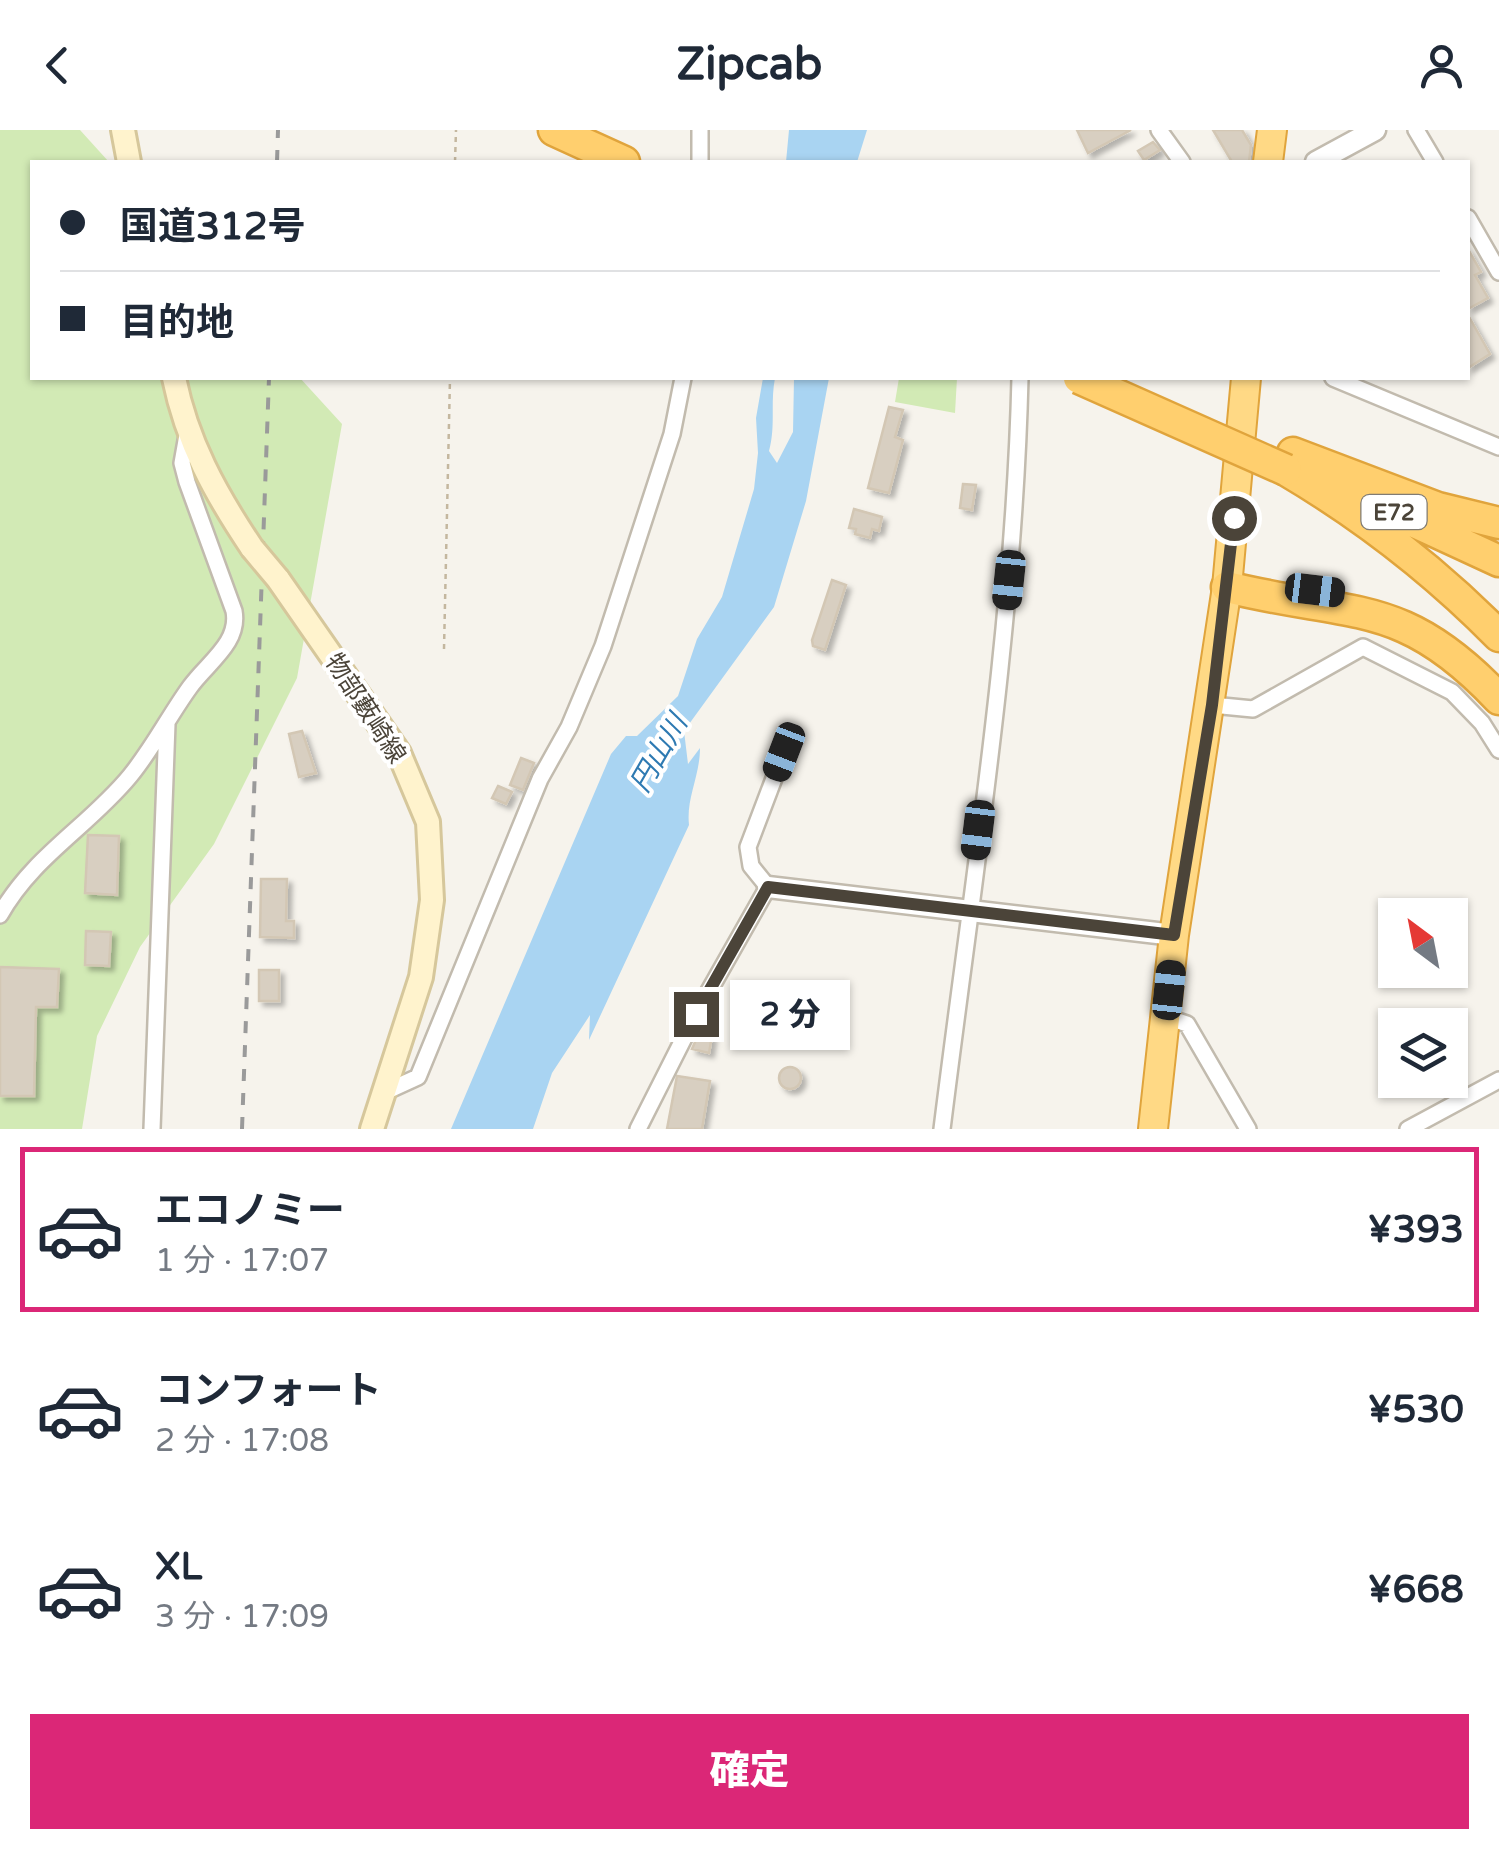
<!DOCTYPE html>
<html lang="ja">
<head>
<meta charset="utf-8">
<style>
  :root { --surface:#fff; --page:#f6f6f7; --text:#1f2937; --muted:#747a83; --line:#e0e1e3; --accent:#db2777 }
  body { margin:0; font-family:"Varela Round","Noto Sans JP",sans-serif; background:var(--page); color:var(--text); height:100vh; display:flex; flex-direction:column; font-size:38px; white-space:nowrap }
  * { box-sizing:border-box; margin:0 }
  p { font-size:32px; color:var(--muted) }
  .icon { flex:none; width:55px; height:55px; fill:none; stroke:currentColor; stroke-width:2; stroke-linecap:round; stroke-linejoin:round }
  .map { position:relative; height:999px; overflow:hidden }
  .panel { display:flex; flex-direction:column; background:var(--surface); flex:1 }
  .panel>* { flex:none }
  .banner { position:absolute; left:30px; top:30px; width:1440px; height:220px; border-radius:0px; box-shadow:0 2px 8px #0004; display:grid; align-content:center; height:220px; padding:0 30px; background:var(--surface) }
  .needle { width:65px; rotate:328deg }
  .fabs { position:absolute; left:1378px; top:768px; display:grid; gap:20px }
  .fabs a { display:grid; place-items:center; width:90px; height:90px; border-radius:0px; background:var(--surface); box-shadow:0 2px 8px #0004; font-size:50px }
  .end { position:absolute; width:45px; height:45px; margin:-22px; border:12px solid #4b4439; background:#fff; box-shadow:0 0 0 5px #fff }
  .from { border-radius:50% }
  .bubble { position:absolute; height:70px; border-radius:0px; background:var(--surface); box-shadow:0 2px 8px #0004; font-size:32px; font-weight:800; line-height:70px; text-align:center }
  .car { position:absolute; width:30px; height:60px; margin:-30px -15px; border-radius:12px; box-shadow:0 0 8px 2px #0007; background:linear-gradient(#222 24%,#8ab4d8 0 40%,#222 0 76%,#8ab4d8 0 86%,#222 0) }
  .banner b { display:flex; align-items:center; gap:35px; height:95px; font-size:38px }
  .banner b+b { border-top:2px solid var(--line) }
  .banner i { width:25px; height:25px; background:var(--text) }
  ul { padding:18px 0 0; list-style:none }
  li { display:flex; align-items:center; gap:30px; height:165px; margin:0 20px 15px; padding:0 10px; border:5px solid transparent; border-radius:0px }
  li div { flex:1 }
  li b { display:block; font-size:38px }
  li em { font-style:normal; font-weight:800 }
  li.selected { border-color:var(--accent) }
  li>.icon { width:90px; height:90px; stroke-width:1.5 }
  .action { display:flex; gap:20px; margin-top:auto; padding:20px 30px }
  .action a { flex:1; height:115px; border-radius:0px; background:var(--accent); color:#fff; font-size:40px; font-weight:800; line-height:115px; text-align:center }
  header { display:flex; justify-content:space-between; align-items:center; height:130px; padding:0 30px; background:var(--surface); font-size:45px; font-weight:800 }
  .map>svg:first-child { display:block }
  .green { fill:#d2eab5 }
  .water { fill:#a9d4f2 }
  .building { fill:#d8cfc1; stroke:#d3c7b4; stroke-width:2.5; filter:url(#shadow) }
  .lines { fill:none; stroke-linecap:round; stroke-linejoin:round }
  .minor-casing { stroke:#c2bbae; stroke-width:20 }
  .tertiary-casing { stroke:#c2bbae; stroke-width:25 }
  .secondary-casing { stroke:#d6c79b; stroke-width:28 }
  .trunk-casing { stroke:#e0a43c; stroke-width:32 }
  .motorway-casing { stroke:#e0a43c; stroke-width:35 }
  .path { stroke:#c4b79f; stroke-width:2.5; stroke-dasharray:5 5; stroke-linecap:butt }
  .minor { stroke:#fff; stroke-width:15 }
  .tertiary { stroke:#fff; stroke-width:20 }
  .secondary { stroke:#fff3cd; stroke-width:22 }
  .trunk { stroke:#ffd985; stroke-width:28 }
  .motorway { stroke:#ffcf6e; stroke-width:30 }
  .rail { stroke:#9a9a9a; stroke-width:4; stroke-dasharray:12 12; stroke-linecap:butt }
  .secondary-bridge-casing { stroke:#d6c79b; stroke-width:28; stroke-linecap:butt }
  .motorway-bridge-casing { stroke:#e0a43c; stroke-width:35; stroke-linecap:butt }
  .secondary-bridge { stroke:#fff3cd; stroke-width:22 }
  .motorway-bridge { stroke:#ffcf6e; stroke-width:30 }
  .route { stroke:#4b4439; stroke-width:12 }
  .labels { text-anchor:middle; stroke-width:8; stroke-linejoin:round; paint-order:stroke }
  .shield { fill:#fff; stroke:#817c74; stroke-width:2.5 }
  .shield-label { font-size:22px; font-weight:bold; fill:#4b4439 }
  .street-label { font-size:25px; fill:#4b4439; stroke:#fff }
  .water-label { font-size:28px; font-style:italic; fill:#2e7ab2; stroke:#fff }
</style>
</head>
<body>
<header><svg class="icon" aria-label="back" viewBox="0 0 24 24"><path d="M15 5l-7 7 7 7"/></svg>Zipcab<svg class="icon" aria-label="person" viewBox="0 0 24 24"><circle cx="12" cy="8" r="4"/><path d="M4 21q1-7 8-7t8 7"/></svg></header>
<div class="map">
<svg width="1499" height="999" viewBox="0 0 1499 999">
  <defs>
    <filter id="shadow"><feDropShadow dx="4.5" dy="4.5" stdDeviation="2.5" flood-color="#0004"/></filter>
  </defs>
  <rect width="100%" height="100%" fill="#f6f3ec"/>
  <path class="green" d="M0,0H80L109,32H32V248H300L342,294L297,548L214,714L140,817L97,906L82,999H0Z
    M899,248H957L955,283L895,272Z"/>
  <path class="water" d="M789,0H867L857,32H786Z
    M763,248H775C770,274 776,295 769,321L777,333L793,302L794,248H829L806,371L774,477L684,601L688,634L700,618C700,646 686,668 689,695L589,910L590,885L552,943L533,999H451L611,624L626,606H637L678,566L697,509L722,467L754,359L758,323L756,288Z"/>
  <path class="building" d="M1077,0H1131L1088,23Z
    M1213,0H1242L1251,15L1249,32H1232Z
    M1153,12L1160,20L1144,30L1138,21Z
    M1468,119L1481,142L1475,145L1488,168L1468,179Z
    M1468,185L1490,224L1468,238Z
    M889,277L903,280L895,307L903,310L889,363L868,358Z
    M963,354L976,355L972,380L960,378Z
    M854,379L882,387L879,401L872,399L870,408L855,404L856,399L849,398Z
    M832,450L846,455L825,520L813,516L812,510Z
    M302,601L316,643L299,647L289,604Z
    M521,628L534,633L523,660L510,655Z
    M498,656L512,662L506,674L492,668Z
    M88,705L119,706L117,765L85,763Z
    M261,749H287L286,791H294V808L260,807Z
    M86,801L111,802L109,836L85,835Z
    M0,837L59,839L57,877H36L34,966H0Z
    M259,840H279V871H259Z
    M699,903L712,906L709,923L692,919Z
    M779 948a11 11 0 1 1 22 0a11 11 0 1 1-22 0Z
    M677,946L710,951L702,999H667Z"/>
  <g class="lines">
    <defs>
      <path id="minor" d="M1159,0L1182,32
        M1416,0L1435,32
        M700,32V0
        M1468,88L1499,142
        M1333,248L1499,317
        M1212,575L1253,579L1363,517L1452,562L1482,593L1499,620
        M0,785C32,727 89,696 130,646C153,618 169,586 190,557C207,533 240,513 234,481L187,352L182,333L187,305
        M1166,887L1187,894L1248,999
        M383,963L418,947L540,649L569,597L603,516L672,304L683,248
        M152,999L167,594
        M638,999L696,884L768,757L751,736L748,717L784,622
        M942,999C973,749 1014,499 1020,248
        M1408,999L1499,950"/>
      <path id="tertiary" d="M1316,32L1375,0
        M768,757L1174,805"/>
      <path id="secondary" d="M123,0L129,32
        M174,248C187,312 215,363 252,418
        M278,449L399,623L428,692L432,770L421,847L372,999"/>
      <path id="trunk" d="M1268,32L1272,0
        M1153,999L1174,805L1227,457L1246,248"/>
      <path id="motorway" d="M554,0L624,32
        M1293,323L1438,378L1499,393
        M1286,340C1364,386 1435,441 1499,506
        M1341,358L1499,431
        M1227,457C1352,488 1402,466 1499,569"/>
    </defs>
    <use href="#minor" class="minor-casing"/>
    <use href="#tertiary" class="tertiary-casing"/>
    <use href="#secondary" class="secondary-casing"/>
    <use href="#trunk" class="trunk-casing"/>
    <use href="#motorway" class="motorway-casing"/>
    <path class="path" d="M455,32L456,0
      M444,519L450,248"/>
    <use href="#minor" class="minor"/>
    <use href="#tertiary" class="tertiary"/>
    <use href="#secondary" class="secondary"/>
    <use href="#trunk" class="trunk"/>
    <use href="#motorway" class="motorway"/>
    <path class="rail" d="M277,32L278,0
      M242,999L269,248"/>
    <defs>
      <path id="secondary-bridge" d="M252,418L278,449"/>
      <path id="motorway-bridge" d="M1079,248L1286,340"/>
    </defs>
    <use href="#secondary-bridge" class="secondary-bridge-casing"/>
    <use href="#motorway-bridge" class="motorway-bridge-casing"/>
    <use href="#secondary-bridge" class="secondary-bridge"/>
    <use href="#motorway-bridge" class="motorway-bridge"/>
  </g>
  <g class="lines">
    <path class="route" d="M696,884L768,757L1174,805L1212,575L1234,388"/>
  </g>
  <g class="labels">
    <rect class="shield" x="1361.5" y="365" width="65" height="34" rx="8"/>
    <g class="shield-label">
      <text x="1394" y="390">E72</text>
    </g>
    <g class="street-label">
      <text transform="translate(366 578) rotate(57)" y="9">物部藪崎線</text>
    </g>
    <g class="water-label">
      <text transform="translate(658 623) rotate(-60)" y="10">円山川</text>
    </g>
  </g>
</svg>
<div class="fabs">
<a><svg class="needle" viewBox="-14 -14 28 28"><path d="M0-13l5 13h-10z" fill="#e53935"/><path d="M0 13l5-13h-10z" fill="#747a83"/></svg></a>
<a><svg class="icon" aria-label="layers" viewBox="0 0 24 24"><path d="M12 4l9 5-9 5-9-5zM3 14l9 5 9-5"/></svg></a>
</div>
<i class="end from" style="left:1234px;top:388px"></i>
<i class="end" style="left:696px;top:884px"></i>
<div class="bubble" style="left:730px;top:850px;width:120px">2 分</div>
<i class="car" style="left:1009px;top:450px;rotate:186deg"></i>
<i class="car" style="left:1315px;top:460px;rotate:97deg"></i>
<i class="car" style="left:784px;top:622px;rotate:201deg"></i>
<i class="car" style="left:978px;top:700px;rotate:187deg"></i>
<i class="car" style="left:1169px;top:860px;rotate:6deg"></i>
<div class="banner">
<b><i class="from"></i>国道312号</b>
<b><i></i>目的地</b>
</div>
</div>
<section class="panel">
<ul>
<li class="selected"><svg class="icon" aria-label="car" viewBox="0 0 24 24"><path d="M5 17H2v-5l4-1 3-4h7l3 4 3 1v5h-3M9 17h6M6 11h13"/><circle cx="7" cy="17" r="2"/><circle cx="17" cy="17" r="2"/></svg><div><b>エコノミー</b><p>1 分 · 17:07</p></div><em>¥393</em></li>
<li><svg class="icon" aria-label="car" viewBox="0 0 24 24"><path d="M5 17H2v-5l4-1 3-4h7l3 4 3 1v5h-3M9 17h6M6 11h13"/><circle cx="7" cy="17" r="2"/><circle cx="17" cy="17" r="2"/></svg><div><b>コンフォート</b><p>2 分 · 17:08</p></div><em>¥530</em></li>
<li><svg class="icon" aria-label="car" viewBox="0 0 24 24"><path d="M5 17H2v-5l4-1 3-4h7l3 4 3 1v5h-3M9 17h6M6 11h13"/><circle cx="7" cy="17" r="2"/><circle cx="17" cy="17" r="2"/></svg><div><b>XL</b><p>3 分 · 17:09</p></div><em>¥668</em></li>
</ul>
<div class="action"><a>確定</a></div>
</section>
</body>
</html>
